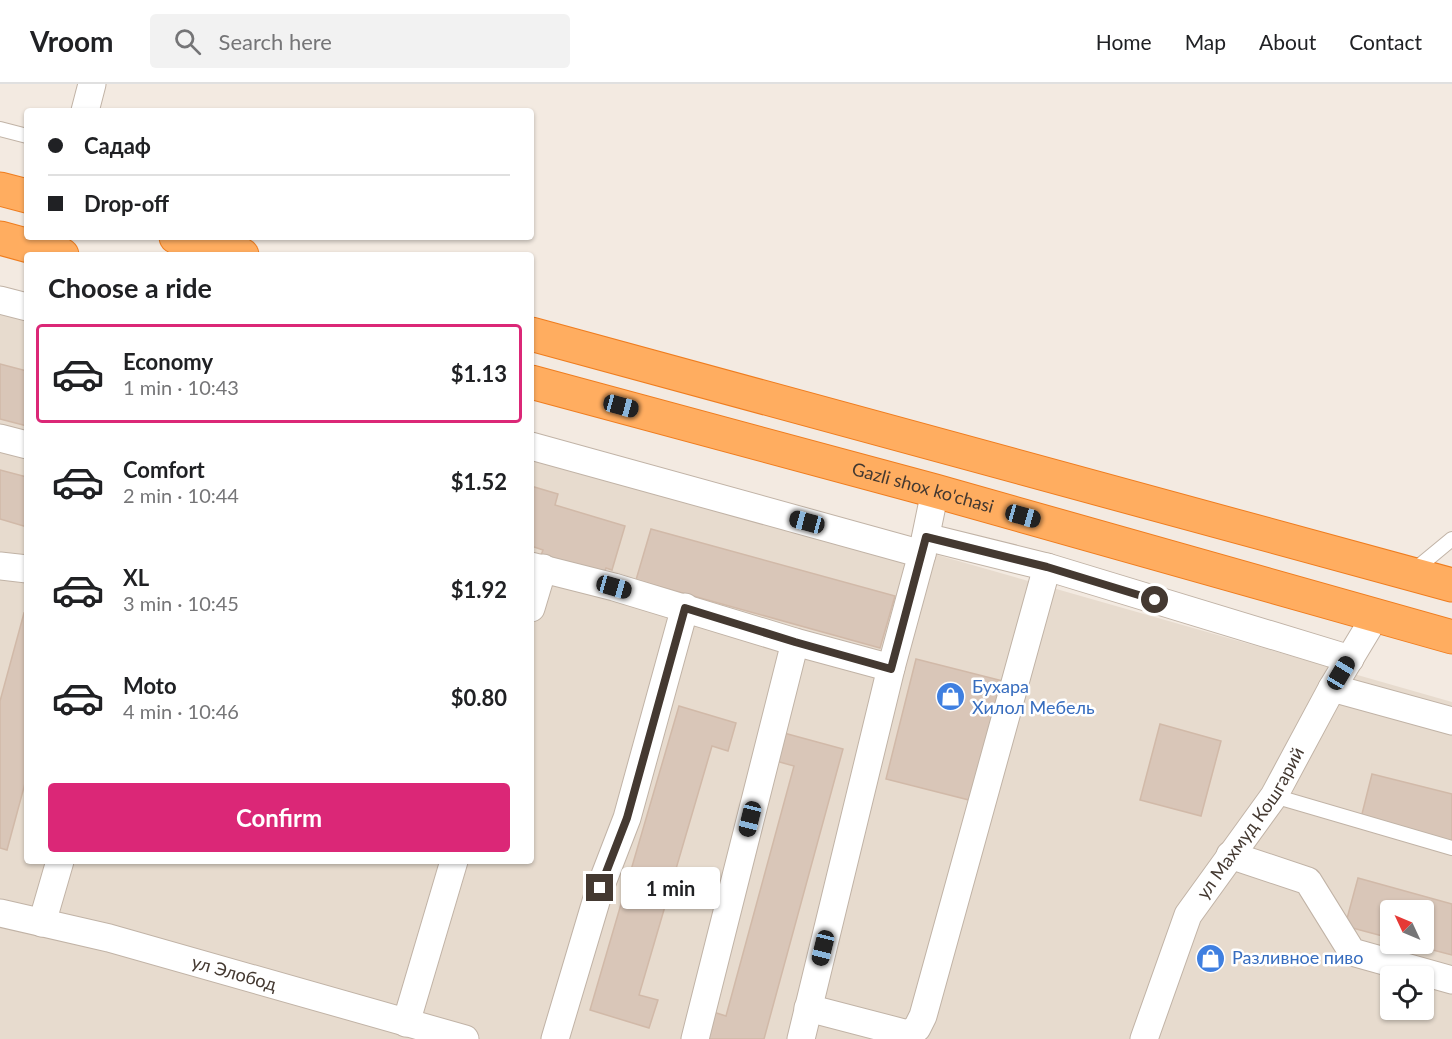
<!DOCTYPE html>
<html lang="en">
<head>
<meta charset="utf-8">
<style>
  :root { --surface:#fff; --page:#f2f2f2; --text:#202124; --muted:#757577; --line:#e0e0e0; --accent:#db2777 }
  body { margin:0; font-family:Lato,sans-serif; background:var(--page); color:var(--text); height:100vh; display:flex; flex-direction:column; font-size:22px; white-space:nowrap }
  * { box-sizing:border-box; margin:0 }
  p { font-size:20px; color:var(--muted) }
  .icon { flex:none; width:33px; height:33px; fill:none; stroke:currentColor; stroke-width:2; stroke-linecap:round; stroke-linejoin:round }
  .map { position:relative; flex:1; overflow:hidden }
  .side { position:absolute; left:24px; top:168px; width:510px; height:612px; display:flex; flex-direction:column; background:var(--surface); border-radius:6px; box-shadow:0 2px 4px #0004 }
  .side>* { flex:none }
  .hud { position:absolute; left:24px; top:24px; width:510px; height:132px; border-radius:6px; box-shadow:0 2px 4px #0004; display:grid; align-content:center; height:132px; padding:0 24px; background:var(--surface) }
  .needle { width:39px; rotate:314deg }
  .tools { position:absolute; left:1380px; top:816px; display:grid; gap:12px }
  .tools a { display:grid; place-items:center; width:54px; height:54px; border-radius:6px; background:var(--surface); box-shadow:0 2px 4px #0004; font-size:30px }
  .end { position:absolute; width:27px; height:27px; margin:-14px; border:8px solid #443931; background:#fff; box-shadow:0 0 0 3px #fff }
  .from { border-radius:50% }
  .bubble { position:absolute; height:42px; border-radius:6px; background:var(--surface); box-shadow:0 2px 4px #0004; font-size:20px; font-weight:700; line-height:42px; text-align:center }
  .car { position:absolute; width:18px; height:36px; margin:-18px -9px; border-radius:8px; box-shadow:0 0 4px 2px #0007; background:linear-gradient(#222 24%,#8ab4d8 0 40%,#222 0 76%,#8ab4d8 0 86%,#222 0) }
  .hud b { display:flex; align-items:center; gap:21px; height:57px; font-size:22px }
  .hud b+b { border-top:2px solid var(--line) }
  .hud i { width:15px; height:15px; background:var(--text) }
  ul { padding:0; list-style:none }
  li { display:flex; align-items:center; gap:18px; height:99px; margin:0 12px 9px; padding:0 12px; border:3px solid transparent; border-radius:6px }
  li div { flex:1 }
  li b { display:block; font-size:22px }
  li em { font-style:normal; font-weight:700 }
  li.current { border-color:var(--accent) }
  li>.icon { width:54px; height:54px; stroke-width:1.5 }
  h2 { padding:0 24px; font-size:27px; line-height:72px }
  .button { display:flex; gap:12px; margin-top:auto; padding:12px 24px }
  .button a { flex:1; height:69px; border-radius:6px; background:var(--accent); color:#fff; font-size:24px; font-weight:700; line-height:69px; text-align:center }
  header { display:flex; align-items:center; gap:36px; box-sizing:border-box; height:84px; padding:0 30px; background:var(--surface); border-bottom:2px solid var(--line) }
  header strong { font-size:28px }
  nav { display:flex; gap:33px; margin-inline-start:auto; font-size:21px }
  .search { width:420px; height:54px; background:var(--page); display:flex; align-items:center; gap:15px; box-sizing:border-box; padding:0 21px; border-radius:6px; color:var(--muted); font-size:22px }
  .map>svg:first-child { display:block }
  .residential { fill:#e7dbce; fill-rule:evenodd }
  .building { fill:#d9c6b8; stroke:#d1b9a8; stroke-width:1.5 }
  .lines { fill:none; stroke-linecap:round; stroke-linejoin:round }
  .lane-casing { stroke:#c1b3a6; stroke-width:16 }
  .street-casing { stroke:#c1b3a6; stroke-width:29 }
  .highway-casing { stroke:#ef7d1f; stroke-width:35 }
  .lane { stroke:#fff; stroke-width:14 }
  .street { stroke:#fff; stroke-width:27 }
  .highway { stroke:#ffad60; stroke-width:33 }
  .route { stroke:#443931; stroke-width:8 }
  .labels { text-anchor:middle; stroke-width:5; stroke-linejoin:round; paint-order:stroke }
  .street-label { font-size:18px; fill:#443931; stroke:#fff }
  .shop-label { font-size:18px; fill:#366cbe; stroke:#fff; text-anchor:start }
</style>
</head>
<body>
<header>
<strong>Vroom</strong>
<div class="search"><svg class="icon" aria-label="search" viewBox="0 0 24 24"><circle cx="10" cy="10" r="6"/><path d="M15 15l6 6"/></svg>Search here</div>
<nav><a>Home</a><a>Map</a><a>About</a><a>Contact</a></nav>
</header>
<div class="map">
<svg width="1452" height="955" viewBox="0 0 1452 955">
  <rect width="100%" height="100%" fill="#f3eae1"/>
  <path class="residential" d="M0,203L27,211V777H531V355L1452,618V955H0ZM1390,826H1424V860H1390ZM1390,892H1424V926H1390Z"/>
  <path class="building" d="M0,280L27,287V342L0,335Z
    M0,386L27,393V443L0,435Z
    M531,402L558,410L555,421L625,442L612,486L606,484L603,493L540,474L543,466L531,462Z
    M651,445L895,512L880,564L636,496Z
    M24,529L27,530V692L7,766L0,764V617Z
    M916,575L1003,597L973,717L886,695Z
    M679,622L736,639L728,667L712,662L639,911L658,916L649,944L590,926Z
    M1160,640L1221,657L1201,732L1140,716Z
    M784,649L843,665L764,955H703L710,927L726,932L794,682L776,677Z
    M1372,690L1452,710V757L1361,734Z
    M1358,794L1452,820V871L1410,860H1424V826H1390V854L1345,842Z"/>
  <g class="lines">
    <defs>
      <path id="lane" d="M0,45L27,52
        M1412,488L1452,455
        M1274,712L1452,764"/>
      <g id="street">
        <path d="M85,27L92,0"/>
        <path d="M0,216L27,223"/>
        <path d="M0,354L27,361"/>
        <path d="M531,362L922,470"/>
        <path d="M926,453L1047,483L1350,575"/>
        <path d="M0,482L27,485"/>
        <path d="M531,482L614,503L795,558L891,584"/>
        <path d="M531,524L543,484"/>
        <path d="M1332,604L1452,637"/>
        <path d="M1230,771L1308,797L1352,868L1452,896"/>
        <path id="s1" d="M0,829L109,854L465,955"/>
        <path d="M42,839L60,777"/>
        <path d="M808,924L908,950L917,944L923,932L1047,483"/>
        <path d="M406,939L454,777"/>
        <path d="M555,955L600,804L627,734L685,523"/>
        <path d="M695,955L795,558"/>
        <path d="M801,955L891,584L922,470L935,407"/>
        <path id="s2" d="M1144,955L1188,831L1274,712L1332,604L1376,531"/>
      </g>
      <g id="highway">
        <path d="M0,105L27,112"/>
        <path d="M176,153L242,171"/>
        <path d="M0,154L62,171"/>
        <path d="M531,250L1452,501"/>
        <path id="s3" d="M531,298L935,407L1452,553"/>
      </g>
    </defs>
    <use href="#lane" class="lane-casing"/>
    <use href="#street" class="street-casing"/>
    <use href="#highway" class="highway-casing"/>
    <use href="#lane" class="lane"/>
    <use href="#street" class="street"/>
    <use href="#highway" class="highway"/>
  </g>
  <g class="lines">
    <path class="route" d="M600,804L627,734L685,524L795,558L891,585L926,453L1047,483L1155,516"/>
  </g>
  <defs>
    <symbol id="shop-disc" viewBox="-11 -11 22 22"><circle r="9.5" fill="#3f7fe0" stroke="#fff"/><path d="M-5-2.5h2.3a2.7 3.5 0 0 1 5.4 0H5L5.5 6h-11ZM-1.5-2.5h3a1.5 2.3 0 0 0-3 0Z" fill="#fff"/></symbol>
  </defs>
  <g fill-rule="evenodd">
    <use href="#shop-disc" x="934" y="596" width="33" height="33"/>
    <use href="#shop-disc" x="1194" y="858" width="33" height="33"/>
  </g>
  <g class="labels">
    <g class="street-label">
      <text dy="6" stroke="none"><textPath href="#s3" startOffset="406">Gazli shox ko'chasi</textPath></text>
      <text dy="6" stroke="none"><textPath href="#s2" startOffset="243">ул Махмуд Кошгарий</textPath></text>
      <text dy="6" stroke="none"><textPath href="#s1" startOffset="242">ул Элобод</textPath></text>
    </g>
    <g class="shop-label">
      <text x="972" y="609">Бухара<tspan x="972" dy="21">Хилол Мебель</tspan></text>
      <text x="1232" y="880">Разливное пиво</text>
    </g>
  </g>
</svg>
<div class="tools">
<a><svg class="needle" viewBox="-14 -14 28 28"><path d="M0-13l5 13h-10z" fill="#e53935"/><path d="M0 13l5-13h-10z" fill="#757577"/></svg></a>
<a><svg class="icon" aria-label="locate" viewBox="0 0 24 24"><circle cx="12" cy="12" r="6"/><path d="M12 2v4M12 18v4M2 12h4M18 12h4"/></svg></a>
</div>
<i class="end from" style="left:1155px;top:516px"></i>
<i class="end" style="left:600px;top:804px"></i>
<div class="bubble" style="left:621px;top:783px;width:99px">1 min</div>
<i class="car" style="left:621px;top:322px;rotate:105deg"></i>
<i class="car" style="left:1023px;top:432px;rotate:106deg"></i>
<i class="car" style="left:807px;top:438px;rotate:285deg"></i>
<i class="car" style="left:614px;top:503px;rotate:106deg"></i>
<i class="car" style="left:1341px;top:589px;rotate:31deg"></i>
<i class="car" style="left:750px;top:735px;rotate:194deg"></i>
<i class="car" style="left:823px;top:864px;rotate:194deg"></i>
<div class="hud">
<b><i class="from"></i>Садаф</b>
<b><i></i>Drop-off</b>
</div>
<section class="side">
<h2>Choose a ride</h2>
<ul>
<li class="current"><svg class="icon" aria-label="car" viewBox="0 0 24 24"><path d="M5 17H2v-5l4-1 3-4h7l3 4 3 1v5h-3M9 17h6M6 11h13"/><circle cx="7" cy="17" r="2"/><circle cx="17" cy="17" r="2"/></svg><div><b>Economy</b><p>1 min · 10:43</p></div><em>$1.13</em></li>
<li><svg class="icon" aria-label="car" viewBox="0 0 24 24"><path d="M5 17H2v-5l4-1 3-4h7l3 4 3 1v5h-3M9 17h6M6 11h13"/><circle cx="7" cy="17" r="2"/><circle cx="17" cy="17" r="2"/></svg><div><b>Comfort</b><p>2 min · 10:44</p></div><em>$1.52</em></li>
<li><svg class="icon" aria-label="car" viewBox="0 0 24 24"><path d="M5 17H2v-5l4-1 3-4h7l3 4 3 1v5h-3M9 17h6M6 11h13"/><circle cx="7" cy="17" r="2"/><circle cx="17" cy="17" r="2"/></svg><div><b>XL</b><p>3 min · 10:45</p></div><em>$1.92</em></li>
<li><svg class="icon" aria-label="car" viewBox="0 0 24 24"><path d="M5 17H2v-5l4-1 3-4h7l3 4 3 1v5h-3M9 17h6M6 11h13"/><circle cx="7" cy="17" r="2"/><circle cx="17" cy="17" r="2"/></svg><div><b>Moto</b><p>4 min · 10:46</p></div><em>$0.80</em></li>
</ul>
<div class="button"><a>Confirm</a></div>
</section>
</div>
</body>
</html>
